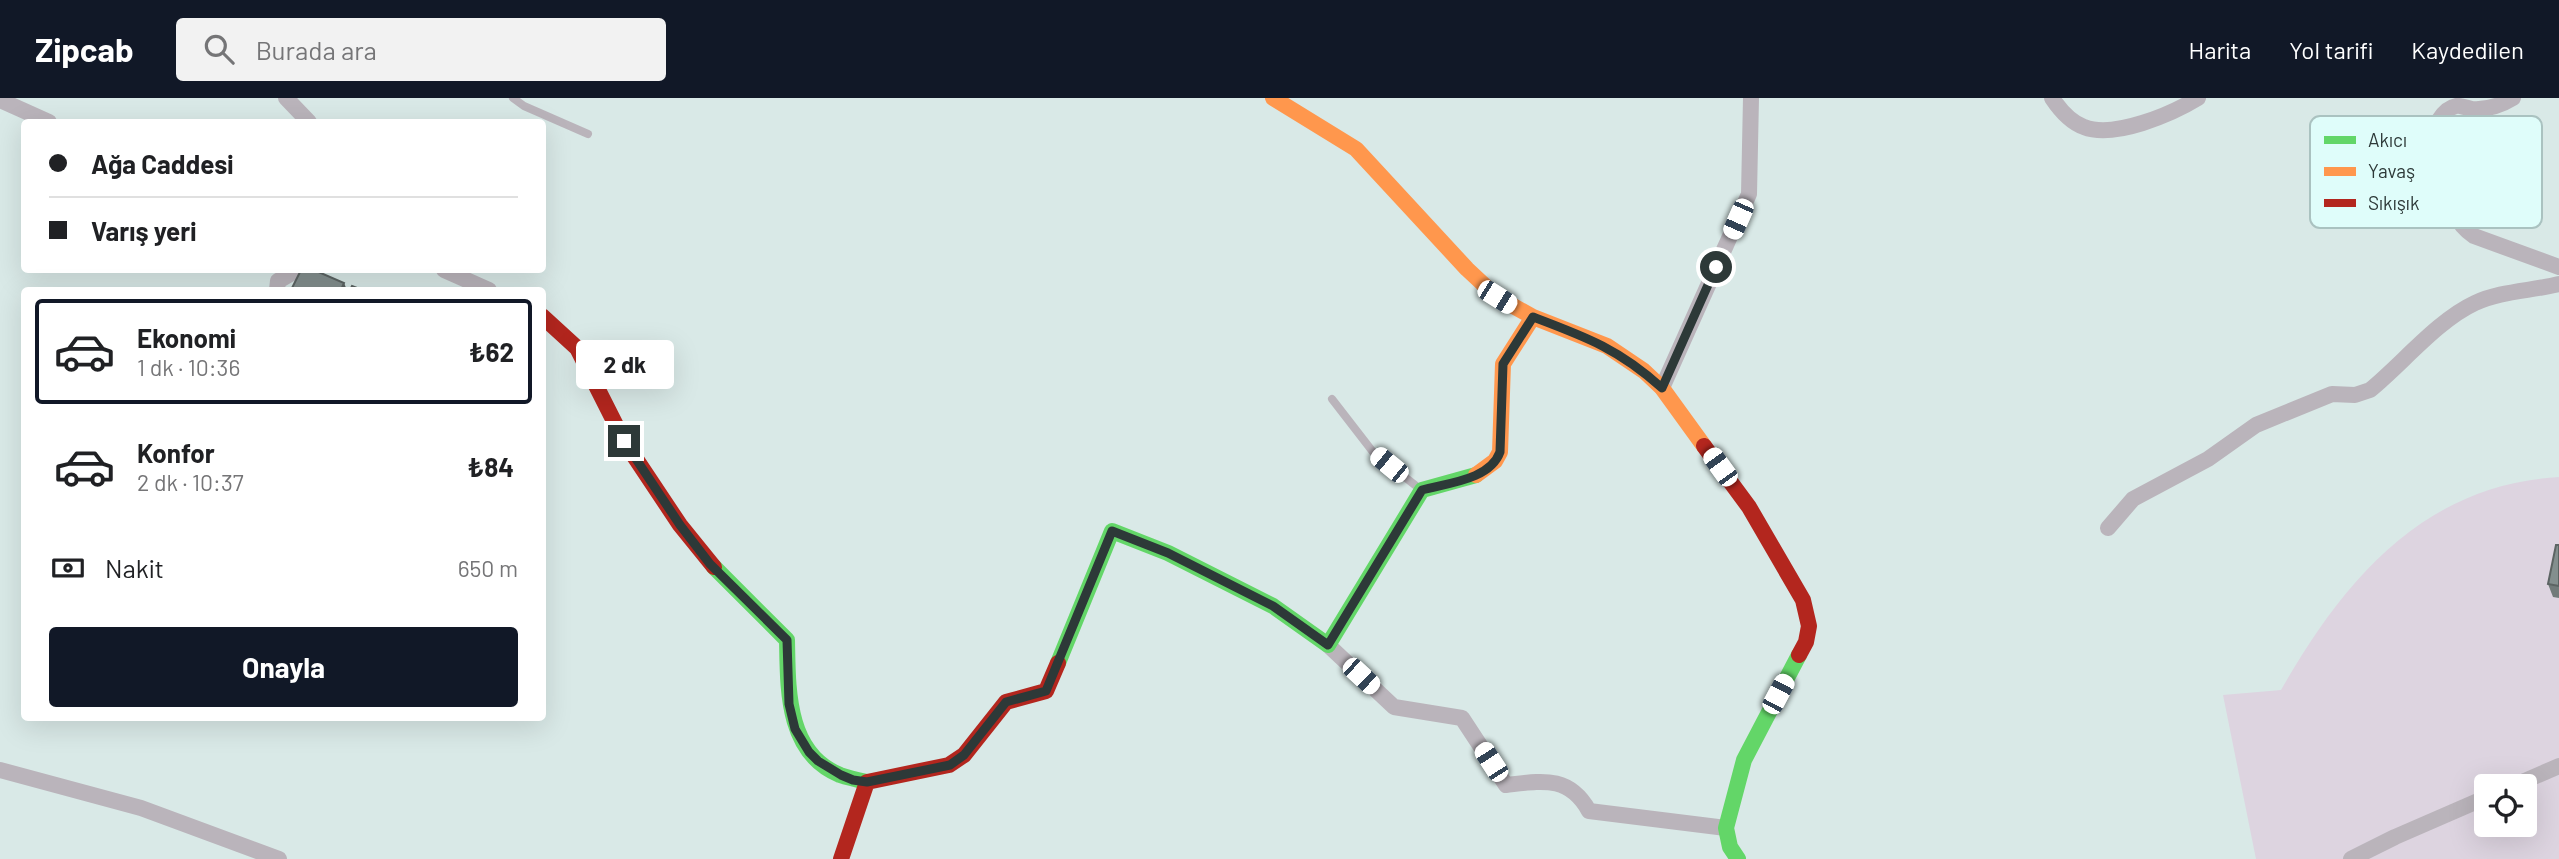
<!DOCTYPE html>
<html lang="tr">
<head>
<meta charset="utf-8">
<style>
  :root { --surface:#fff; --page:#f2f2f2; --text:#202124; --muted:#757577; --line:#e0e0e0; --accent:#111827 }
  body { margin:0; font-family:Barlow,sans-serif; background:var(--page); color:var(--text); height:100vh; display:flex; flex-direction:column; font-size:26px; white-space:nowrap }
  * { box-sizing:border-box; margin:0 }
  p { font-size:23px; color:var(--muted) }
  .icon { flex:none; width:38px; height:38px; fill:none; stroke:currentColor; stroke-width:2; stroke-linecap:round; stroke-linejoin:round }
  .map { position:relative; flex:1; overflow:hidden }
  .drawer { position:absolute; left:21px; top:189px; width:525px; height:434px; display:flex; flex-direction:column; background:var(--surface); border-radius:7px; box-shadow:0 7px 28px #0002 }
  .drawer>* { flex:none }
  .top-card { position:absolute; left:21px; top:21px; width:525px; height:154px; border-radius:7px; box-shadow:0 7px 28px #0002; display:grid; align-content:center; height:154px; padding:0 28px; background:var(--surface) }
  .tools { position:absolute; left:2474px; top:676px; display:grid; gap:14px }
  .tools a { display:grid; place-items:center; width:63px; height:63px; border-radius:7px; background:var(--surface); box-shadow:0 7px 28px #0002; font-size:35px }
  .end { position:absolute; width:32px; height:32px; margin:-16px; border:9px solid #2d3938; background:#fff; box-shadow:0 0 0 4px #fff }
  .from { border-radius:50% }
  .bubble { position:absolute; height:49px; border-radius:7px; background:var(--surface); box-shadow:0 7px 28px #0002; font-size:23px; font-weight:700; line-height:49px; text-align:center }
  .car { position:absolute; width:21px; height:42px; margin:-21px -10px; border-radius:9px; box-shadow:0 0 5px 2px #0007; background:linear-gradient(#fff 24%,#345 0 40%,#fff 0 76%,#345 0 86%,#fff 0) }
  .top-card b { display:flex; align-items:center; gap:24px; height:66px; font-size:26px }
  .top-card b+b { border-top:2px solid var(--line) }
  .top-card i { width:18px; height:18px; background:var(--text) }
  ul { padding:12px 0 0; list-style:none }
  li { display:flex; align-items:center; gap:21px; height:105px; margin:0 14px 10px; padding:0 14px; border:4px solid transparent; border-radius:7px }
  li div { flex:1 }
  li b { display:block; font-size:26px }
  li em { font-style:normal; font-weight:700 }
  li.active { border-color:var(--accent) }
  li>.icon { width:63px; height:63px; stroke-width:1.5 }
  .pay { display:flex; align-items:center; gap:18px; height:77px; padding:0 28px; font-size:26px }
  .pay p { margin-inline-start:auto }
  .primary-button { display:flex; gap:14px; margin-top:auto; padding:14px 28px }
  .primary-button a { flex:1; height:80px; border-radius:7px; background:var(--accent); color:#fff; font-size:28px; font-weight:700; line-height:80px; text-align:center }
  header { display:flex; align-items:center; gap:42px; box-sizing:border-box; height:98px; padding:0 35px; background:var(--accent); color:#fff }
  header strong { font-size:33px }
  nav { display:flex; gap:38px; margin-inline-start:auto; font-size:24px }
  .search { width:490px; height:63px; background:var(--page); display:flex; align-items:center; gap:18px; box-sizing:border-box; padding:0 24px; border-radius:7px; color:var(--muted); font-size:26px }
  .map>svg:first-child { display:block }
  .green { fill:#ddd4e0; fill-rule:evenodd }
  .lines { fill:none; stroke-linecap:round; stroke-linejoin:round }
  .lane { stroke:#bab4bb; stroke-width:8 }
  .street { stroke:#bab4bb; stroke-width:16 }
  .fast { stroke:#63d668; stroke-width:16 }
  .slow { stroke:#ff974d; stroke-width:16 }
  .jam { stroke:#b3261e; stroke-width:16 }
  .wall { fill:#717b7a }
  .shaded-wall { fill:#5c6463 }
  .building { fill:#838f8e; stroke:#5c6463; stroke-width:2 }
  .route { stroke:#2d3938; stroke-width:9 }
  .key { fill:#dffdfa; stroke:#aac2c0; stroke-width:2 }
  .key-label { font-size:19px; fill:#2d3938 }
</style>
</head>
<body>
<header>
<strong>Zipcab</strong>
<div class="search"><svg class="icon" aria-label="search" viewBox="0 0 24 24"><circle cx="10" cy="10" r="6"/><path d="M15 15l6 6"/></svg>Burada ara</div>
<nav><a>Harita</a><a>Yol tarifi</a><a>Kaydedilen</a></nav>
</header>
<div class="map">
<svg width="2559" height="761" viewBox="0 0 2559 761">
  <rect width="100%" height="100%" fill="#d9e9e7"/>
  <path class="green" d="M2559,379V761H2256L2223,597L2281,592C2344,482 2423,387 2559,379ZM2487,688H2525V726H2487Z"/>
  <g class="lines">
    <path class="lane" d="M513,0L524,8L588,36
      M1332,301L1373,354L1420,391"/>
    <path class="street" d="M286,0L309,24
      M2052,0C2060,12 2070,24 2084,29C2114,41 2172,16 2198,0
      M2513,0C2500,8 2487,12 2472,11C2467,10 2460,7 2456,8C2442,11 2433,30 2433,42C2434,58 2447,65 2448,76C2452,102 2450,122 2474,138L2559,169
      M0,2L49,24
      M444,172L489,192
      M277,192L278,183L297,172
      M1662,290L1749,96L1751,0
      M2108,430L2133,401L2208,361L2256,327L2332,296L2355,297L2370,292C2402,266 2438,222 2475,205C2500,193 2531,193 2559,186
      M1328,547L1394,609L1462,620L1506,687C1542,683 1569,677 1589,713L1726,730
      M0,672L141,710L279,761
      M2513,688L2559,668
      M2351,761L2395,739L2487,699"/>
    <path class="fast" d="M714,469L787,542C788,591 786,655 840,677C849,680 858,682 867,684
      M1058,565L1112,433L1168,455L1273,508L1328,547L1422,392L1476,377
      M1738,761L1730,749L1726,730L1744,662L1799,557"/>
    <path class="slow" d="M1273,0L1356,51L1467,171L1497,199L1533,219L1607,248L1644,273L1662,290L1704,348
      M1476,377L1495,363L1500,354L1503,266L1533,219"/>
    <path class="jam" d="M542,218L577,250L624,343L680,427L714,469
      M1704,348L1749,409L1803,502L1809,528L1806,544L1799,557
      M841,761L867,684L949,667L964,657L1006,604L1046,593L1058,565"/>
  </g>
  <path class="wall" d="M2559,447V500L2553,499L2548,486Z"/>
  <path class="shaded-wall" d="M344,185L347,192H341Z"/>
  <path class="building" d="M301,172H314L344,185L341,192H291Z
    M352,188L362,192H350Z
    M2556,447H2559V488L2548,486Z"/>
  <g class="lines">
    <path class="route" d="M624,343L680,427L710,466L787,542L789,606L795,631L809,654L818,663L841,677L853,682L867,684L950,667L964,657L1006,604L1046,593L1112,433L1168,455L1273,508L1328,547L1422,392C1447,385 1490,382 1500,354L1503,266L1533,219C1586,239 1619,251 1662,290L1716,169"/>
  </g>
  <rect x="2310" y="18" width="232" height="112" rx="10" class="key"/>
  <rect x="2324" y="38" width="32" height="8" fill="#63d668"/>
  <rect x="2324" y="69" width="32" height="9" fill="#ff974d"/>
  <rect x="2324" y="101" width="32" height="8" fill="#b3261e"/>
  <g class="key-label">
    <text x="2368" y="49">Akıcı</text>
    <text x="2368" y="80">Yavaş</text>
    <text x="2368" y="112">Sıkışık</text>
  </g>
</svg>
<div class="tools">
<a><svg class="icon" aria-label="locate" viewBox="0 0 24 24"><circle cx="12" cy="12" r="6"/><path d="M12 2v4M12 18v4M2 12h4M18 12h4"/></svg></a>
</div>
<i class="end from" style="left:1716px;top:169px"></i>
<i class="end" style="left:624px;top:343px"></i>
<div class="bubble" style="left:576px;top:242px;width:98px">2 dk</div>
<i class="car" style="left:1738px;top:121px;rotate:204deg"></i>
<i class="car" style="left:1497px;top:199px;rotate:122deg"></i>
<i class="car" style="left:1389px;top:367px;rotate:309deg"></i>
<i class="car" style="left:1720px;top:369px;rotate:324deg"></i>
<i class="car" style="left:1361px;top:578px;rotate:133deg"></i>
<i class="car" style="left:1778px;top:596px;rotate:28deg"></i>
<i class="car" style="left:1491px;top:664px;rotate:327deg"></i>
<div class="top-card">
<b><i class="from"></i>Ağa Caddesi</b>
<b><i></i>Varış yeri</b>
</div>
<section class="drawer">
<ul>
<li class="active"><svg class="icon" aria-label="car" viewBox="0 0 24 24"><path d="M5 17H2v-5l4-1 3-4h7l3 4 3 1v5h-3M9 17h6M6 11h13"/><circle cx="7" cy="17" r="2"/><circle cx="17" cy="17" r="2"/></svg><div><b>Ekonomi</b><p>1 dk · 10:36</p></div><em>₺62</em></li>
<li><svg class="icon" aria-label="car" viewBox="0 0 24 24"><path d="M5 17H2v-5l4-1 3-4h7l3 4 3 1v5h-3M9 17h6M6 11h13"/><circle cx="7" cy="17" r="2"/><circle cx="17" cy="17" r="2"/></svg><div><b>Konfor</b><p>2 dk · 10:37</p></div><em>₺84</em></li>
</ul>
<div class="pay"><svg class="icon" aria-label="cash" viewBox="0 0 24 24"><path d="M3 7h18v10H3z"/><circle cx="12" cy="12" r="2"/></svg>Nakit<p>650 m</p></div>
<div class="primary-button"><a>Onayla</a></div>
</section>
</div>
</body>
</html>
